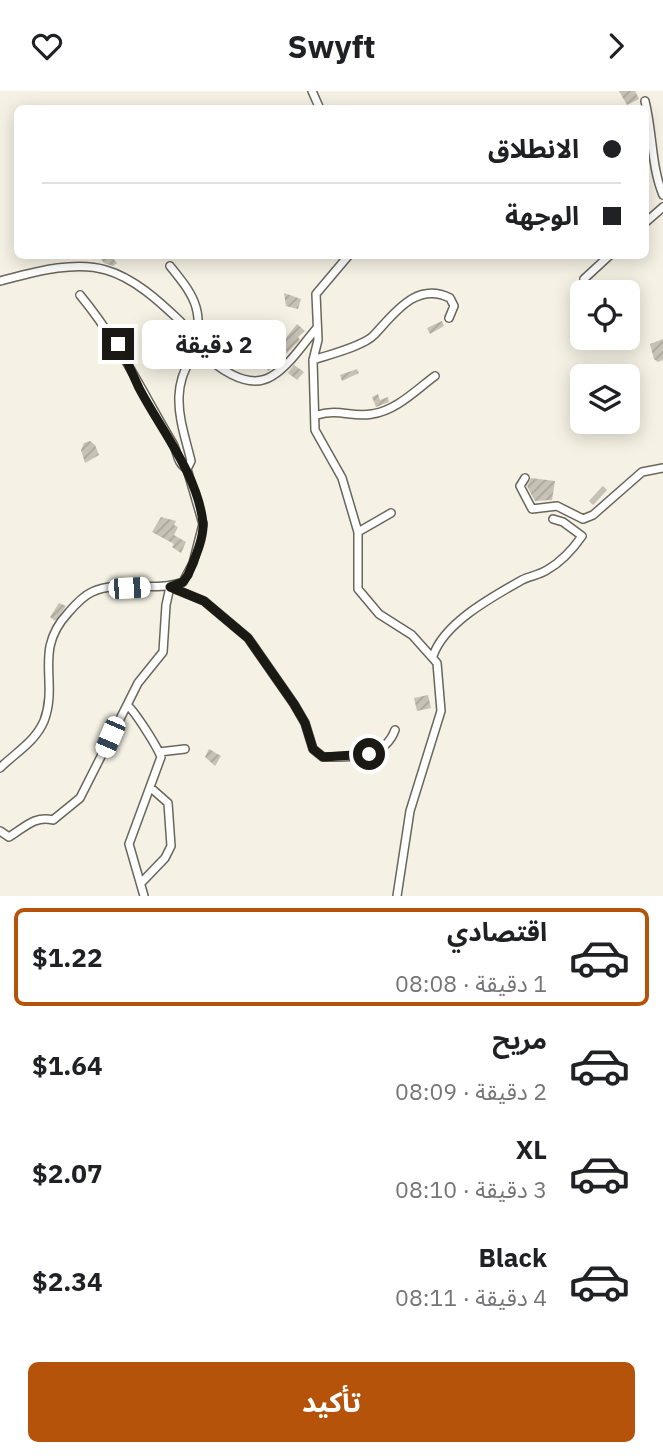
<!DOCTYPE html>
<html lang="ar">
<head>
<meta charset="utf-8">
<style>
  :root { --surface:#fff; --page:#f6f6f6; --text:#202124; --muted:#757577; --line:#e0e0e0; --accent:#b45309 }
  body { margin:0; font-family:"IBM Plex Sans","Noto Sans Arabic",sans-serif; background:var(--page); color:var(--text); direction:rtl; height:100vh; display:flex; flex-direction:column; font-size:26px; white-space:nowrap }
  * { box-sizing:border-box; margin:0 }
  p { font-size:23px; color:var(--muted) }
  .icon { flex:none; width:38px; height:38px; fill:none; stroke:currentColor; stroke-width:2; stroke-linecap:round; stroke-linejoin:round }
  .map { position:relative; height:805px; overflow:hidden; direction:ltr }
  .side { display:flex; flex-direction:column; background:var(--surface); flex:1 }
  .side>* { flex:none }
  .top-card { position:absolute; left:14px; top:14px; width:635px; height:154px; border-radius:10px; box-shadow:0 4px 18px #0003; direction:rtl; display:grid; align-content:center; height:154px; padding:0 28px; background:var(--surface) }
  .tools { position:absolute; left:570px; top:189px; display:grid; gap:14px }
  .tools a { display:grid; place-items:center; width:70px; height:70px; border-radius:10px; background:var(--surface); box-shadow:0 4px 18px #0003; font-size:35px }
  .end { position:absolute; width:32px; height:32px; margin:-16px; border:9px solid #1a1914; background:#fff; box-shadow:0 0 0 4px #fff }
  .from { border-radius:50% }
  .bubble { position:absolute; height:49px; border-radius:10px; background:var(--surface); box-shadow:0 4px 18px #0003; font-size:23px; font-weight:700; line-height:49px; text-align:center; direction:rtl }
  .car { position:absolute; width:21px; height:42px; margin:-21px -10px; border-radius:9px; box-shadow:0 0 5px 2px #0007; background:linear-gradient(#fff 24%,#345 0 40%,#fff 0 76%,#345 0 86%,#fff 0) }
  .top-card b { display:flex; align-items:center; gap:24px; height:66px; font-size:26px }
  .top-card b+b { border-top:2px solid var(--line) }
  .top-card i { width:18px; height:18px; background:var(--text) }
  ul { padding:12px 0 0; list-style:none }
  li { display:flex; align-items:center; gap:21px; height:98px; margin:0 14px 10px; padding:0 14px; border:4px solid transparent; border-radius:10px }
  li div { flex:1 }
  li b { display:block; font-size:26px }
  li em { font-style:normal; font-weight:700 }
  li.selected { border-color:var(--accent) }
  li>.icon { width:63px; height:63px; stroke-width:1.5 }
  .primary-button { display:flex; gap:14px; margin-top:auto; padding:14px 28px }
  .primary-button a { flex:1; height:80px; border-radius:10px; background:var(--accent); color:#fff; font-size:28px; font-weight:700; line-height:80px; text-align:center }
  header { display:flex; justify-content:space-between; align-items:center; height:91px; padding:0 28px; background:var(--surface); font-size:32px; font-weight:700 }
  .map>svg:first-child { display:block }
  .building { fill:url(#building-hatch) }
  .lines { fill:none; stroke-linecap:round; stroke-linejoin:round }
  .street-casing { stroke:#6a665b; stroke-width:10 }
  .street { stroke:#fff; stroke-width:7 }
  .route { stroke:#1a1914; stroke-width:9 }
</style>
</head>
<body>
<header><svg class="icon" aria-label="forward" viewBox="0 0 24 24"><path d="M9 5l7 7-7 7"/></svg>Swyft<svg class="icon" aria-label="heart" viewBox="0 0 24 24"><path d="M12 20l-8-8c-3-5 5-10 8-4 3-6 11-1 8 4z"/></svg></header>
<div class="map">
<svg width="663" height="805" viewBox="0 0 663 805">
  <defs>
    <pattern id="building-hatch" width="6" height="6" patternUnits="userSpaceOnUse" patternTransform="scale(1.75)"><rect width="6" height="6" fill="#c6c2b5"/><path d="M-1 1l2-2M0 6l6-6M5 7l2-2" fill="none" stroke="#aaa69b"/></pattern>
  </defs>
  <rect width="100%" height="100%" fill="#f5f1e4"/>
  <path class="building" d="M619,0H635L639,8L627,14Z
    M98,164H110L117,172L113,175L104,172Z
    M284,202L301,208L298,218L286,215Z
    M442,230L444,235L430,243L427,237Z
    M297,233L305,240L298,246L300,249L269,280L261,273L266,272Z
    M663,248V269L658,271L654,268L650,253Z
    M294,274L304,281L297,289L288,282Z
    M357,278L359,282L342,290L340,284Z
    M378,303L380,309L388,306L389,311L376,316L372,306Z
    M90,350L95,354L99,364L85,372L81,359L84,352Z
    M531,387L555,390L552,409L535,410L527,395Z
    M603,395L607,399L593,414L589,410Z
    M161,426L176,430L174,434L178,436L174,444L186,451L181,462L172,456L174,453L152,441Z
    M59,512L66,515L55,530L50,526Z
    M428,604L431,617L417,620L414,607Z
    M209,658L221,665L215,675L205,666Z"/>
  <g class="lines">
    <defs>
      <path id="street" d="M312,0L320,18
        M645,10C653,42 651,75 663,104
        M646,131L663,116
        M349,164L316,203L318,249L313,269L315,339L342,387L358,441V498L379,523L412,544L437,572L441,620L410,720L397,805
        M584,188L610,164
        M0,190C31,182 74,169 106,179C134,187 159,210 180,230C188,238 190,250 197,257C214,274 247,301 272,285C289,275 303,253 316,238
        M80,204C118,250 142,300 172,351C178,360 176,372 187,378
        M313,269C328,264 364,255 374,244C394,223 416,190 450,207L454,215L449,227
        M317,324C340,317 352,327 372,323C396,320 417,298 435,285
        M525,387L520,395L532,418L557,415L583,428L593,424L642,381L663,377
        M358,441L391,422
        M433,565C444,532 492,506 522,489C530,485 539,484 547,479C561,471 573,458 582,445L563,431L553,428
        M159,661L185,658
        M0,677C15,662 35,651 44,630C59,590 33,560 68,522C74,515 83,505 92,501C119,488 155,502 183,491L193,472L203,433L187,378L191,370C186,349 178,327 179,305C180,282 190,273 195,254C205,218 191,201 170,175
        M0,740L9,746C24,737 35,724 53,729L80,707L127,614
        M141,792L165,767L171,755L168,712L151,697
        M144,805L129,753L161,666C157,655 134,619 127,614L138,592L163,561L166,514L170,496L204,510L248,547L294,613L305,632L313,658L323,666C351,666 384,669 395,639"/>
    </defs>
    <use href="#street" class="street-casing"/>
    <use href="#street" class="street"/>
  </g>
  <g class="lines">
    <path class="route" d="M118,253C126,267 132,282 139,297C161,339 198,384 203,432C204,448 194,469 188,484L183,491L170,496L204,510L248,547L294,613L305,632L313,658L323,666L369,663"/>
  </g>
</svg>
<div class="tools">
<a><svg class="icon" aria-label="locate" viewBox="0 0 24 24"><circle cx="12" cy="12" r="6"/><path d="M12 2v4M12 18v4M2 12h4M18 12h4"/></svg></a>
<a><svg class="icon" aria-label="layers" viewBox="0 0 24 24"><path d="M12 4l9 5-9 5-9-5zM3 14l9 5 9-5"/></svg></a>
</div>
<i class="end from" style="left:369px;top:663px"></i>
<i class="end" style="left:118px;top:253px"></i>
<div class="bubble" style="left:142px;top:229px;width:144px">2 دقيقة</div>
<i class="car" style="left:129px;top:497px;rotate:87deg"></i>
<i class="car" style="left:110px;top:646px;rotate:203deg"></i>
<div class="top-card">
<b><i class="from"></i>الانطلاق</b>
<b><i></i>الوجهة</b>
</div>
</div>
<section class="side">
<ul>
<li class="selected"><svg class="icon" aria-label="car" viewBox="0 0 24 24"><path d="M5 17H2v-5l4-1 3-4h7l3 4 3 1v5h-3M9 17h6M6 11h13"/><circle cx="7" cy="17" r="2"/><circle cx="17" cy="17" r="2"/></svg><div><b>اقتصادي</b><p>1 دقيقة · 08:08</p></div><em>$1.22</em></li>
<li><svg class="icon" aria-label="car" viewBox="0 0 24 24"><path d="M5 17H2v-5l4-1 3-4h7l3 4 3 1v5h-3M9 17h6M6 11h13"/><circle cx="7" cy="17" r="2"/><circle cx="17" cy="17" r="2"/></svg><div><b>مريح</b><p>2 دقيقة · 08:09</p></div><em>$1.64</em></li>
<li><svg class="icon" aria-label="car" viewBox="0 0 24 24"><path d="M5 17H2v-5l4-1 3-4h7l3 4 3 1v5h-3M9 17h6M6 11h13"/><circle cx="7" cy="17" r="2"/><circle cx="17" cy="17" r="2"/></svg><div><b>XL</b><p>3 دقيقة · 08:10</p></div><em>$2.07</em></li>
<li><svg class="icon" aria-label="car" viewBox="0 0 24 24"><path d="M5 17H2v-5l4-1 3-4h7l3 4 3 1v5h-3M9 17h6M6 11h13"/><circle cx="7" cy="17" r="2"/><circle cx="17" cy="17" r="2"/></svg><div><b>Black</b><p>4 دقيقة · 08:11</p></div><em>$2.34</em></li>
</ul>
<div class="primary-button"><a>تأكيد</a></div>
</section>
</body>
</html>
